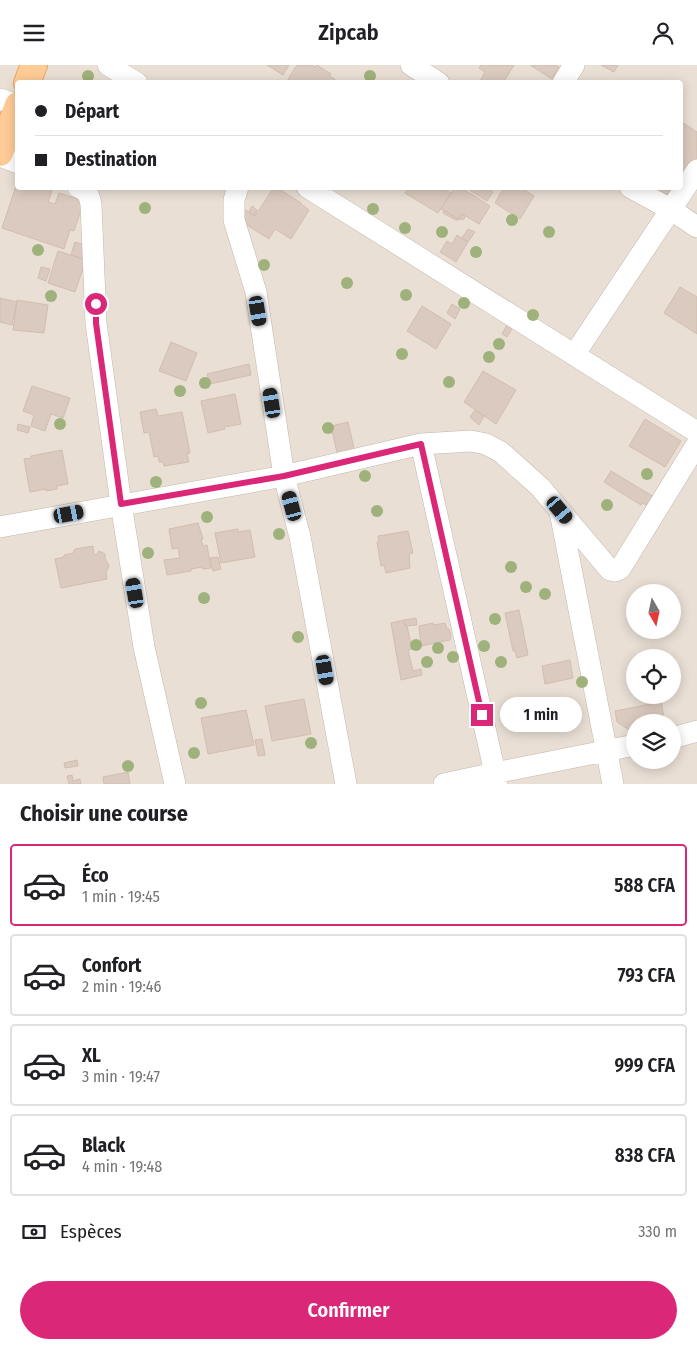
<!DOCTYPE html>
<html lang="fr">
<head>
<meta charset="utf-8">
<style>
  :root { --surface:#fff; --page:#f6f6f6; --text:#202124; --muted:#757577; --line:#e0e0e0; --accent:#db2777 }
  body { margin:0; font-family:"Fira Sans Condensed",sans-serif; background:var(--page); color:var(--text); height:100vh; display:flex; flex-direction:column; font-size:19px; white-space:nowrap }
  * { box-sizing:border-box; margin:0 }
  p { font-size:16px; color:var(--muted) }
  .icon { flex:none; width:28px; height:28px; fill:none; stroke:currentColor; stroke-width:2; stroke-linecap:round; stroke-linejoin:round }
  .map { position:relative; height:719px; overflow:hidden }
  .sheet { display:flex; flex-direction:column; background:var(--surface); flex:1 }
  .sheet>* { flex:none }
  .banner { position:absolute; left:15px; top:15px; width:668px; height:110px; border-radius:5px; box-shadow:0 2px 12px #0003; display:grid; align-content:center; height:110px; padding:0 20px; background:var(--surface) }
  .needle { width:32px; rotate:171deg }
  .tools { position:absolute; left:626px; top:519px; display:grid; gap:10px }
  .tools a { display:grid; place-items:center; width:55px; height:55px; border-radius:50%; background:var(--surface); box-shadow:0 2px 12px #0003; font-size:25px }
  .end { position:absolute; width:22px; height:22px; margin:-11px; border:6px solid #db2777; background:#fff; box-shadow:0 0 0 2px #fff }
  .from { border-radius:50% }
  .bubble { position:absolute; height:35px; border-radius:18px; background:var(--surface); box-shadow:0 2px 12px #0003; font-size:16px; font-weight:600; line-height:35px; text-align:center }
  .car { position:absolute; width:15px; height:30px; margin:-15px -8px; border-radius:6px; box-shadow:0 0 4px 1px #0007; background:linear-gradient(#222 24%,#8ab4d8 0 40%,#222 0 76%,#8ab4d8 0 86%,#222 0) }
  .banner b { display:flex; align-items:center; gap:18px; height:48px; font-size:19px }
  .banner b+b { border-top:1px solid var(--line) }
  .banner i { width:12px; height:12px; background:var(--text) }
  ul { padding:0; list-style:none }
  li { display:flex; align-items:center; gap:15px; height:82px; margin:0 10px 8px; padding:0 10px; border:2px solid var(--line); border-radius:5px }
  li div { flex:1 }
  li b { display:block; font-size:19px }
  li em { font-style:normal; font-weight:600 }
  li.current { border-color:var(--accent) }
  li>.icon { width:45px; height:45px; stroke-width:1.5 }
  h2 { padding:0 20px; font-size:22px; line-height:60px }
  .pay { display:flex; align-items:center; gap:12px; height:55px; padding:0 20px; font-size:19px }
  .pay p { margin-inline-start:auto }
  .cta { display:flex; gap:10px; margin-top:auto; padding:10px 20px }
  .cta a { flex:1; height:58px; border-radius:30px; background:var(--accent); color:#fff; font-size:20px; font-weight:600; line-height:58px; text-align:center }
  header { display:flex; justify-content:space-between; align-items:center; height:65px; padding:0 20px; background:var(--surface); font-size:22px; font-weight:600 }
  .map>svg:first-child { display:block }
  .residential { fill:#e9dfd5; fill-rule:evenodd }
  .building { fill:#dbcabf; stroke:#d3bdaf }
  .lines { fill:none; stroke-linecap:round; stroke-linejoin:round }
  .minor-casing { stroke:#c4b7ac; stroke-width:22 }
  .major-casing { stroke:#eda55e; stroke-width:28 }
  .minor { stroke:#fff; stroke-width:21 }
  .major { stroke:#ffcc97; stroke-width:26 }
  .tree { fill:#a0b27c }
  .route { stroke:#db2777; stroke-width:6 }
</style>
</head>
<body>
<header><svg class="icon" aria-label="menu" viewBox="0 0 24 24"><path d="M4 6h16M4 12h16M4 18h16"/></svg>Zipcab<svg class="icon" aria-label="person" viewBox="0 0 24 24"><circle cx="12" cy="8" r="4"/><path d="M4 21q1-7 8-7t8 7"/></svg></header>
<div class="map">
<svg width="697" height="719" viewBox="0 0 697 719">
  <rect width="100%" height="100%" fill="#f5eee8"/>
  <path class="residential" d="M0,0H697V719H0ZM18,18H680V122H18ZM635,528H672V565H635ZM635,592H672V630H635ZM635,658H672V695H635Z"/>
  <path class="building" d="M267,0H289L283,10Z
    M297,0H312L315,2L317,0L331,9L329,11L335,14L333,18H294L288,14Z
    M481,0H514L503,18H479L485,7L479,3Z
    M530,0H555L559,2L552,14Z
    M601,0H618L614,7Z
    M680,56L697,67V93L680,122Z
    M18,115V122H42L52,126L48,137L55,139L59,128L84,136L74,166L70,165L64,184L2,163Z
    M274,122H276L301,138V139L309,145L291,174L275,164L269,174L236,153L242,143L255,151Z
    M409,122H442L451,128L438,148L405,128Z
    M455,122H458L473,130L490,141L479,159L462,149L458,154L441,144Z
    M465,122H492L490,125L493,127L487,136Z
    M504,122H520L534,131L520,154L495,138Z
    M656,122H679L675,130L665,131L655,124Z
    M252,141L257,145L254,151L249,147Z
    M444,145L458,154L462,149L465,151L464,154L456,155L443,148Z
    M468,164L475,167L468,177L462,173Z
    M457,170L468,177L456,197L440,187L447,176L452,179Z
    M75,177L88,181L85,194L71,190Z
    M58,186L86,195L75,227L48,218Z
    M41,202L50,204L46,216L38,213Z
    M680,222L697,232V269L664,248Z
    M0,233L17,237L12,260L0,257Z
    M17,235L48,240L44,268L13,265Z
    M452,239L460,244L455,254L447,248Z
    M422,241L451,259L436,284L407,266Z
    M507,260L512,264L507,272L502,269Z
    M171,277L197,288L186,316L159,306Z
    M249,299L251,310L210,319L207,309Z
    M483,306L516,325L496,359L464,337Z
    M32,321L70,333L63,353L51,349L45,366L31,361L34,350L23,346Z
    M235,329L241,359L224,362L225,364L208,368L201,336Z
    M156,344L158,351L182,347L190,388L187,389L189,397L164,401L163,397H159L158,391L154,392L149,367L144,368L140,347Z
    M475,345L484,351L479,360L470,352Z
    M645,354L681,376L665,402L629,381Z
    M348,357L355,388L338,392L331,361Z
    M18,359L30,362L28,368L17,365Z
    M62,385L68,419L57,421V424L46,426V424L30,427L24,394L31,393V391Z
    M611,406L659,435L653,444L643,438L641,440L604,417Z
    M198,458L203,474H201L203,481L207,480L211,503L203,504L202,502L191,504V506L167,510L164,495L180,493L178,483L172,484L169,464Z
    M238,464V467L250,465L255,492L221,498L215,468Z
    M408,466L413,488L409,489L410,503L386,508L384,500L381,501L377,477H379L378,471Z
    M93,481L94,489L96,490L99,486L105,489V493L109,501L106,507L107,514L61,523L55,494L64,492V490L73,488L75,484Z
    M218,492L221,504L213,506L210,493Z
    M519,545L528,590L517,593L515,586H513L505,548Z
    M416,553L417,560L405,561L404,555Z
    M404,555L405,561H407L412,584L408,585L413,606L421,604L422,610L401,615L391,558Z
    M433,558L434,560L445,558L447,564H449L451,570L450,575L421,581L419,561Z
    M570,595L573,613L545,619L542,601Z
    M304,634L311,669L272,676L265,641Z
    M661,637L665,658H635V665L631,666L617,657L615,646Z
    M246,645L254,680L208,689L201,653Z
    M262,674L265,690L258,691L255,675Z
    M77,695L78,701L65,703L64,698Z
    M128,707L130,719H104L103,712Z
    M72,710L73,716L80,714L81,719H69L67,711Z"/>
  <g class="lines">
    <defs>
      <path id="minor" d="M108,0L137,18
        M411,0L439,18
        M563,18L574,0
        M0,34L17,40
        M0,91L18,98
        M78,122C88,126 89,130 91,139L96,258L121,439L144,582L175,719
        M238,122L234,135V155L256,227L284,411L300,472L346,719
        M307,122L697,367
        M630,122L670,144L697,162
        M574,290L697,105
        M421,379L471,376L486,379L501,387L540,422L610,505L615,506L620,504L697,379
        M560,447L613,719
        M0,462L284,411L421,379L495,708L444,719
        M672,673L697,666
        M497,719L495,708L635,680"/>
      <path id="major" d="M27,18L34,0
        M0,88L18,40"/>
    </defs>
    <use href="#minor" class="minor-casing"/>
    <use href="#major" class="major-casing"/>
    <use href="#minor" class="minor"/>
    <use href="#major" class="major"/>
  </g>
  <g class="tree">
    <circle cx="88" cy="11" r="6"/>
    <circle cx="370" cy="11" r="6"/>
    <circle cx="145" cy="143" r="6"/>
    <circle cx="373" cy="144" r="6"/>
    <circle cx="512" cy="155" r="6"/>
    <circle cx="405" cy="163" r="6"/>
    <circle cx="442" cy="167" r="6"/>
    <circle cx="549" cy="167" r="6"/>
    <circle cx="38" cy="185" r="6"/>
    <circle cx="476" cy="187" r="6"/>
    <circle cx="264" cy="200" r="6"/>
    <circle cx="347" cy="218" r="6"/>
    <circle cx="406" cy="230" r="6"/>
    <circle cx="51" cy="231" r="6"/>
    <circle cx="464" cy="238" r="6"/>
    <circle cx="533" cy="250" r="6"/>
    <circle cx="499" cy="279" r="6"/>
    <circle cx="402" cy="289" r="6"/>
    <circle cx="489" cy="292" r="6"/>
    <circle cx="449" cy="317" r="6"/>
    <circle cx="205" cy="318" r="6"/>
    <circle cx="180" cy="326" r="6"/>
    <circle cx="60" cy="359" r="6"/>
    <circle cx="328" cy="363" r="6"/>
    <circle cx="647" cy="409" r="6"/>
    <circle cx="365" cy="411" r="6"/>
    <circle cx="156" cy="417" r="6"/>
    <circle cx="607" cy="440" r="6"/>
    <circle cx="377" cy="446" r="6"/>
    <circle cx="207" cy="452" r="6"/>
    <circle cx="279" cy="469" r="6"/>
    <circle cx="148" cy="488" r="6"/>
    <circle cx="511" cy="502" r="6"/>
    <circle cx="526" cy="522" r="6"/>
    <circle cx="545" cy="529" r="6"/>
    <circle cx="204" cy="533" r="6"/>
    <circle cx="495" cy="554" r="6"/>
    <circle cx="298" cy="572" r="6"/>
    <circle cx="416" cy="580" r="6"/>
    <circle cx="484" cy="581" r="6"/>
    <circle cx="438" cy="583" r="6"/>
    <circle cx="453" cy="592" r="6"/>
    <circle cx="427" cy="597" r="6"/>
    <circle cx="501" cy="597" r="6"/>
    <circle cx="582" cy="617" r="6"/>
    <circle cx="201" cy="638" r="6"/>
    <circle cx="544" cy="648" r="6"/>
    <circle cx="311" cy="678" r="6"/>
    <circle cx="194" cy="688" r="6"/>
    <circle cx="128" cy="701" r="6"/>
  </g>
  <g class="lines">
    <path class="route" d="M96,239V258L121,439L284,411L421,379L482,650"/>
  </g>
</svg>
<div class="tools">
<a><svg class="needle" viewBox="-14 -14 28 28"><path d="M0-13l5 13h-10z" fill="#e53935"/><path d="M0 13l5-13h-10z" fill="#757577"/></svg></a>
<a><svg class="icon" aria-label="locate" viewBox="0 0 24 24"><circle cx="12" cy="12" r="6"/><path d="M12 2v4M12 18v4M2 12h4M18 12h4"/></svg></a>
<a><svg class="icon" aria-label="layers" viewBox="0 0 24 24"><path d="M12 4l9 5-9 5-9-5zM3 14l9 5 9-5"/></svg></a>
</div>
<i class="end from" style="left:96px;top:239px"></i>
<i class="end" style="left:482px;top:650px"></i>
<div class="bubble" style="left:500px;top:632px;width:82px">1 min</div>
<i class="car" style="left:258px;top:246px;rotate:171deg"></i>
<i class="car" style="left:272px;top:338px;rotate:351deg"></i>
<i class="car" style="left:292px;top:441px;rotate:345deg"></i>
<i class="car" style="left:560px;top:445px;rotate:140deg"></i>
<i class="car" style="left:69px;top:449px;rotate:79deg"></i>
<i class="car" style="left:135px;top:528px;rotate:350deg"></i>
<i class="car" style="left:325px;top:605px;rotate:170deg"></i>
<div class="banner">
<b><i class="from"></i>Départ</b>
<b><i></i>Destination</b>
</div>
</div>
<section class="sheet">
<h2>Choisir une course</h2>
<ul>
<li class="current"><svg class="icon" aria-label="car" viewBox="0 0 24 24"><path d="M5 17H2v-5l4-1 3-4h7l3 4 3 1v5h-3M9 17h6M6 11h13"/><circle cx="7" cy="17" r="2"/><circle cx="17" cy="17" r="2"/></svg><div><b>Éco</b><p>1 min · 19:45</p></div><em>588 CFA</em></li>
<li><svg class="icon" aria-label="car" viewBox="0 0 24 24"><path d="M5 17H2v-5l4-1 3-4h7l3 4 3 1v5h-3M9 17h6M6 11h13"/><circle cx="7" cy="17" r="2"/><circle cx="17" cy="17" r="2"/></svg><div><b>Confort</b><p>2 min · 19:46</p></div><em>793 CFA</em></li>
<li><svg class="icon" aria-label="car" viewBox="0 0 24 24"><path d="M5 17H2v-5l4-1 3-4h7l3 4 3 1v5h-3M9 17h6M6 11h13"/><circle cx="7" cy="17" r="2"/><circle cx="17" cy="17" r="2"/></svg><div><b>XL</b><p>3 min · 19:47</p></div><em>999 CFA</em></li>
<li><svg class="icon" aria-label="car" viewBox="0 0 24 24"><path d="M5 17H2v-5l4-1 3-4h7l3 4 3 1v5h-3M9 17h6M6 11h13"/><circle cx="7" cy="17" r="2"/><circle cx="17" cy="17" r="2"/></svg><div><b>Black</b><p>4 min · 19:48</p></div><em>838 CFA</em></li>
</ul>
<div class="pay"><svg class="icon" aria-label="cash" viewBox="0 0 24 24"><path d="M3 7h18v10H3z"/><circle cx="12" cy="12" r="2"/></svg>Espèces<p>330 m</p></div>
<div class="cta"><a>Confirmer</a></div>
</section>
</body>
</html>
